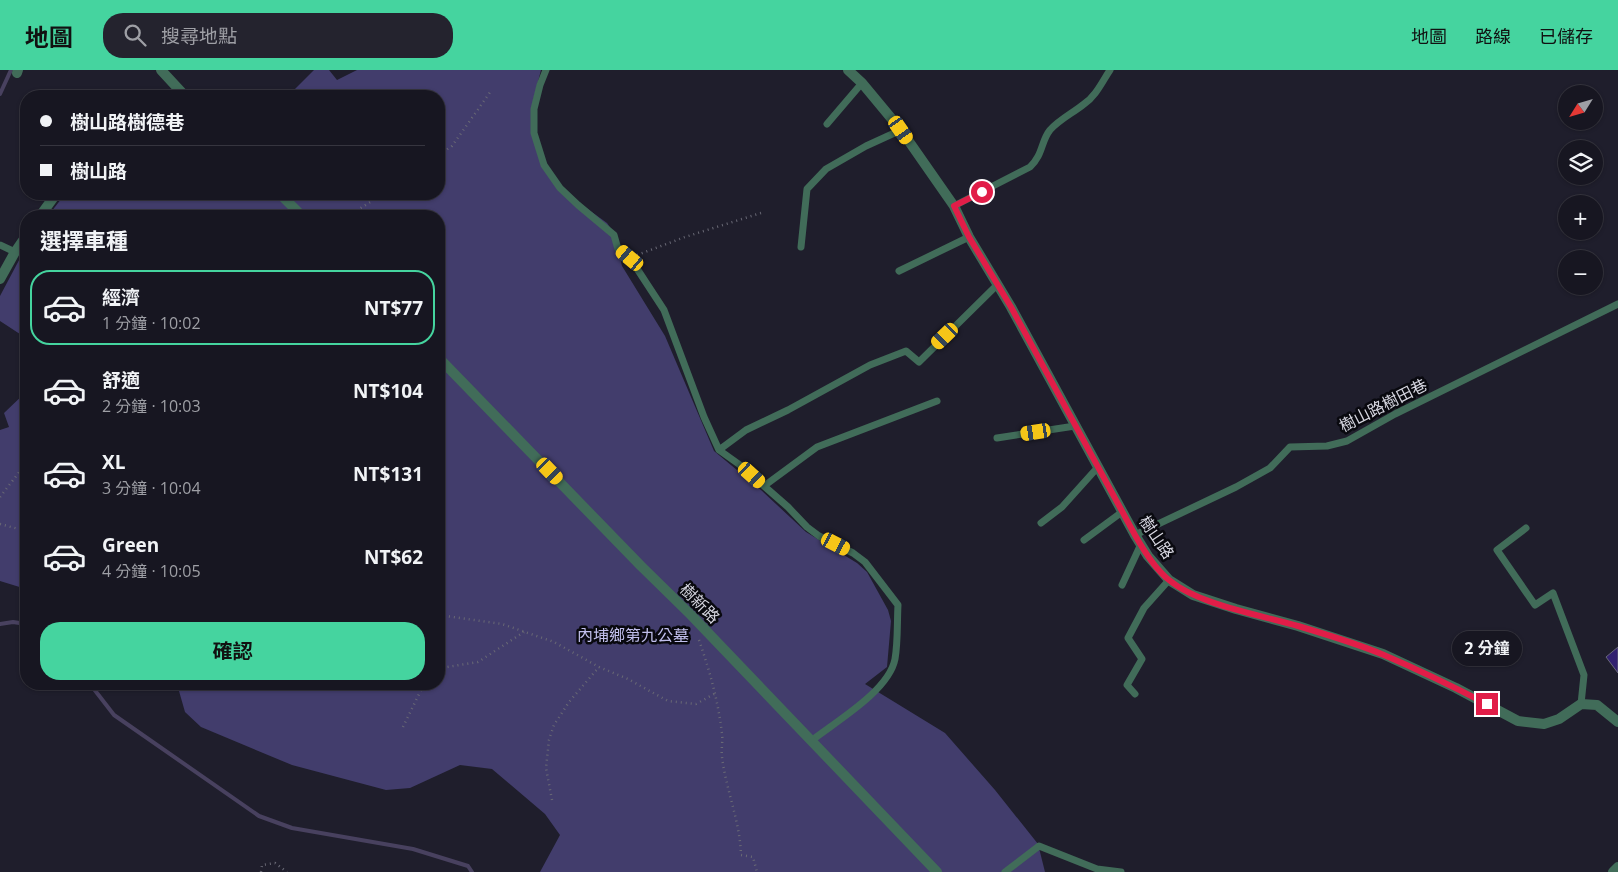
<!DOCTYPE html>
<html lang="zh-TW">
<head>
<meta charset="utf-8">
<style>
  :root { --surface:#171621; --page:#24232e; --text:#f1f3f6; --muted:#9e9fa5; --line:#36353f; --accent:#45d49f }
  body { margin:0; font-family:"Open Sans","Noto Sans TC",sans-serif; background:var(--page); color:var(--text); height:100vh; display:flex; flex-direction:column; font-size:19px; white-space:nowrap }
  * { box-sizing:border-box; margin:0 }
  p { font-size:16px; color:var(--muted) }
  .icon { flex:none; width:28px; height:28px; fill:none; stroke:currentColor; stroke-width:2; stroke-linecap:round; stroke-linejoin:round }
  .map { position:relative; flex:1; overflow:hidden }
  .drawer { position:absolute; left:20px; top:140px; width:425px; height:480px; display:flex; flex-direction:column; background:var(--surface); border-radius:20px; box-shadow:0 1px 4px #0004,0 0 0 1px var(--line) }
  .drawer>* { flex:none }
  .hud { position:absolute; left:20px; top:20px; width:425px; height:110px; border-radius:20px; box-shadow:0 1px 4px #0004,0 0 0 1px var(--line); display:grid; align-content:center; height:110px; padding:0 20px; background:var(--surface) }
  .needle { width:32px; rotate:233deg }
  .controls { position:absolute; left:1558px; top:15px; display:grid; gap:10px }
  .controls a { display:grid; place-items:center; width:45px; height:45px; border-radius:50%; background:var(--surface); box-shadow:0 1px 4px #0004,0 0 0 1px var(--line); font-size:25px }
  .end { position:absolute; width:22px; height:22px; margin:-11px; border:6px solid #e11d48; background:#fff; box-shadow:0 0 0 2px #fff }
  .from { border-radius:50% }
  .bubble { position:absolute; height:35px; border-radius:18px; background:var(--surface); box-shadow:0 1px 4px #0004,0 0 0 1px var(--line); font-size:16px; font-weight:700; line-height:35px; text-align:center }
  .car { position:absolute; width:15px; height:30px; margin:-15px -8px; border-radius:6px; box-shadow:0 0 4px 1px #0007; background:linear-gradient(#f5c518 24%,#345 0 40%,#f5c518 0 76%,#345 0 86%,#f5c518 0) }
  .hud b { display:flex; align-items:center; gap:18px; height:48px; font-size:19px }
  .hud b+b { border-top:1px solid var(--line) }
  .hud i { width:12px; height:12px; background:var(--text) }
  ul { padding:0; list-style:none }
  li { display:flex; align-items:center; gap:15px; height:75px; margin:0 10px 8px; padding:0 10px; border:2px solid transparent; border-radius:20px }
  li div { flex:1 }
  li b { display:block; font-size:19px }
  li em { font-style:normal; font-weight:700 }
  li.active { border-color:var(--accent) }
  li>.icon { width:45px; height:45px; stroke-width:1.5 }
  h2 { padding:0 20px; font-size:22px; line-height:60px }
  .cta { display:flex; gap:10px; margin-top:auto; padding:10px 20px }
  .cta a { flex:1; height:58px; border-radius:20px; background:var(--accent); color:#111; font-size:20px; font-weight:700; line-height:58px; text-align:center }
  header { display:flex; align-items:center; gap:30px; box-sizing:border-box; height:70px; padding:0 25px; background:var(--accent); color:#111 }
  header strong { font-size:24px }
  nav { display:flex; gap:28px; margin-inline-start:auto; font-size:18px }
  .search { width:350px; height:45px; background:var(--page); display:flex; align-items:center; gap:12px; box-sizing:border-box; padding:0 18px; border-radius:20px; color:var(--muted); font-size:19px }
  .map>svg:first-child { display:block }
  .green { fill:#423d6c }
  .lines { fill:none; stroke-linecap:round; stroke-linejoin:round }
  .stream { stroke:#48415f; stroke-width:4 }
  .building { fill:#322170; stroke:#69697a }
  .path { stroke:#696975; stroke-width:2.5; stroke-dasharray:1 4; stroke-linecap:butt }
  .service { stroke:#416c59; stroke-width:7 }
  .minor { stroke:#416c59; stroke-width:10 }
  .tertiary { stroke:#416c59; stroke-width:10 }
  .route { stroke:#e11d48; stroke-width:6 }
  .labels { text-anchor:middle; stroke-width:5; stroke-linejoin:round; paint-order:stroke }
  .street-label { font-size:16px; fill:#d6d6e0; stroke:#09090f }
  .park-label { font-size:16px; fill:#c1bfec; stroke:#09090f }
</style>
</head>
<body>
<header>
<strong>地圖</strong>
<div class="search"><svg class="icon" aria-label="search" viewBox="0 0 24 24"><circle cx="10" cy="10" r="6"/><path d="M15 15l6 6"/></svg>搜尋地點</div>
<nav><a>地圖</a><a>路線</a><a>已儲存</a></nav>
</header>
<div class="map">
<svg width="1618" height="802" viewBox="0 0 1618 802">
  <rect width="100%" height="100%" fill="#1f1e2c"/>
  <path class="green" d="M314,0H329L337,10L357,0H541L533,31L537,67L547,95L560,119L607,153L614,163L622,196L665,266L714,381L761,420L806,462L857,493L867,502L888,540L891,551L887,597L865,614L945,663L995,720L1038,774L1045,802H540L560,765L545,744L492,699L460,695L410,718L386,720L292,695L201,657L185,642L177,614H439V146H48L65,124H439V26H297L294,20Z
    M26,177V268L0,251V226Z
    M26,322V519L0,511V360L9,357L4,343Z"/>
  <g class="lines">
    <path class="stream" d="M0,24L11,0
      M0,554L13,552L26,554
      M90,614L114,645L259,746L292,758L413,779L468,796L472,802"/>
  </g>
  <path class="building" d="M1618,577V603L1606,587Z"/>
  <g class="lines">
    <path class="path" d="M439,85L452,76L491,21
      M348,146L383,124
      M637,185L685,167L761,143
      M0,427L20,401L26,397
      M0,454L26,461
      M439,545L502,554L554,572L599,597L628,609L668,631L696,634L716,623
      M699,570C710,602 718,630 722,664C723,671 721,679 722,687C726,720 740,751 741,785L753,787L757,802
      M439,602L447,597L478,592L524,562
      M403,657L424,614
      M552,730L546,698L549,670L554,655L569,632L599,597
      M261,802L262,795L275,793L287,802"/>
    <path class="service" d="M546,0L540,15L534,39V63L544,95L560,118L578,135L614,165L618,179L630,188L664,240L704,347L719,380L740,395L788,437L807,457L819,466L853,483L865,492L898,535C897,553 898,572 895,589C889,621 835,652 811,671
      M827,54L862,13
      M954,136L1030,97C1043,85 1041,71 1050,60C1060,49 1073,43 1084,34C1096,26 1102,12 1110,0
      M0,175L15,182
      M801,177L807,119L826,99L866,76L901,60
      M899,201L969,167
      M997,368L1075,356
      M719,380L746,360L788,340L870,295L906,281L919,292L997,215
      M764,416L817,377L937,331
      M1041,453L1062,437L1098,397
      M1526,458L1497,480L1535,535L1553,523L1584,605L1581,634
      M1135,465L1236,417L1270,398L1290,377L1327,376L1347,371L1395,344L1618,234
      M1084,470L1122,442
      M1122,515L1141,474
      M1135,624L1127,615L1142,589L1128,568L1144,538L1169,510
      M1005,802L1039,776L1097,799L1121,802"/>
    <path class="minor" d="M17,3L18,0
      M40,146L56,124
      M0,209L15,182L26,166
      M1613,802L1618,797"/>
    <path class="tertiary" d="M161,0L185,26
      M848,0L862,13L901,60L954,136L969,167L1011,237L1135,465L1148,486L1169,510L1193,525L1236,539L1298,556L1383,584L1456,618L1518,651L1544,654L1559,649L1581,634L1597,635L1618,652
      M280,124L302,146
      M439,288L641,496L691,545L937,802"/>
  </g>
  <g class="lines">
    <path class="route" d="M982,122L954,136L969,167L1011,237L1135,465C1144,481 1155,499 1169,510C1199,535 1261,545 1298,556C1325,564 1358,574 1384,585C1419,600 1454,617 1487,634"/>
  </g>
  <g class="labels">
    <g class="street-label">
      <text transform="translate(1383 335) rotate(-27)" y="6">樹山路樹田巷</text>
      <text transform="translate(1157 467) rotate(56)" y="6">樹山路</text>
      <text transform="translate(700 533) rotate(45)" y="6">樹新路</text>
    </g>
    <g class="park-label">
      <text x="633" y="571">內埔鄉第九公墓</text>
    </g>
  </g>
</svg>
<div class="controls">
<a><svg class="needle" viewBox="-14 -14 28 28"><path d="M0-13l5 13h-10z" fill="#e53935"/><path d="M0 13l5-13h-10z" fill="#9e9fa5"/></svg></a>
<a><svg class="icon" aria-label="layers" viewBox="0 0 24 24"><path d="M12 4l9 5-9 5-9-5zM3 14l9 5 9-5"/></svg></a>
<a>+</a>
<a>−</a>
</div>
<i class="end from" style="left:982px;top:122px"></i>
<i class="end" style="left:1487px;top:634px"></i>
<div class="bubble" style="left:1452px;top:561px;width:70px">2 分鐘</div>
<i class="car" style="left:901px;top:60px;rotate:145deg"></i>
<i class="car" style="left:630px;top:188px;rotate:310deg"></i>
<i class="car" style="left:945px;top:266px;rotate:226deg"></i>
<i class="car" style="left:1036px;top:362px;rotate:261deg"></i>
<i class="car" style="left:550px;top:401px;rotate:136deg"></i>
<i class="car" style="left:752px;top:405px;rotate:132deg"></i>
<i class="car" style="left:836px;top:474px;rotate:117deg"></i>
<div class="hud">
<b><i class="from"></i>樹山路樹德巷</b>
<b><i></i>樹山路</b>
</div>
<section class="drawer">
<h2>選擇車種</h2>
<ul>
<li class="active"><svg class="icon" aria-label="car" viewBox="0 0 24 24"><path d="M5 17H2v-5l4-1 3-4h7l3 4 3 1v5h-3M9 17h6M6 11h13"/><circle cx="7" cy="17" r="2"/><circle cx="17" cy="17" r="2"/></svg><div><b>經濟</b><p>1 分鐘 · 10:02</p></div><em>NT$77</em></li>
<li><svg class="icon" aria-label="car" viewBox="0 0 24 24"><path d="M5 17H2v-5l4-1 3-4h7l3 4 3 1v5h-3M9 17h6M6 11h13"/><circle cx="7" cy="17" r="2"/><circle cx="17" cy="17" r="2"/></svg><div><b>舒適</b><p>2 分鐘 · 10:03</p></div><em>NT$104</em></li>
<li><svg class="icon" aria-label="car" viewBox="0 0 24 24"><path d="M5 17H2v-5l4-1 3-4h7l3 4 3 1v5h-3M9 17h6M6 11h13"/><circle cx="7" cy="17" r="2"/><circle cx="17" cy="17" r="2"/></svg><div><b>XL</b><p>3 分鐘 · 10:04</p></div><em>NT$131</em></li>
<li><svg class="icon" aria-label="car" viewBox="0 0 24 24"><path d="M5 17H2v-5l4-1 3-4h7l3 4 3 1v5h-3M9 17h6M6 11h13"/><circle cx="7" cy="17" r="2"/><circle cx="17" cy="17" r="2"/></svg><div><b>Green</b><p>4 分鐘 · 10:05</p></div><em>NT$62</em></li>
</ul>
<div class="cta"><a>確認</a></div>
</section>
</div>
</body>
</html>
